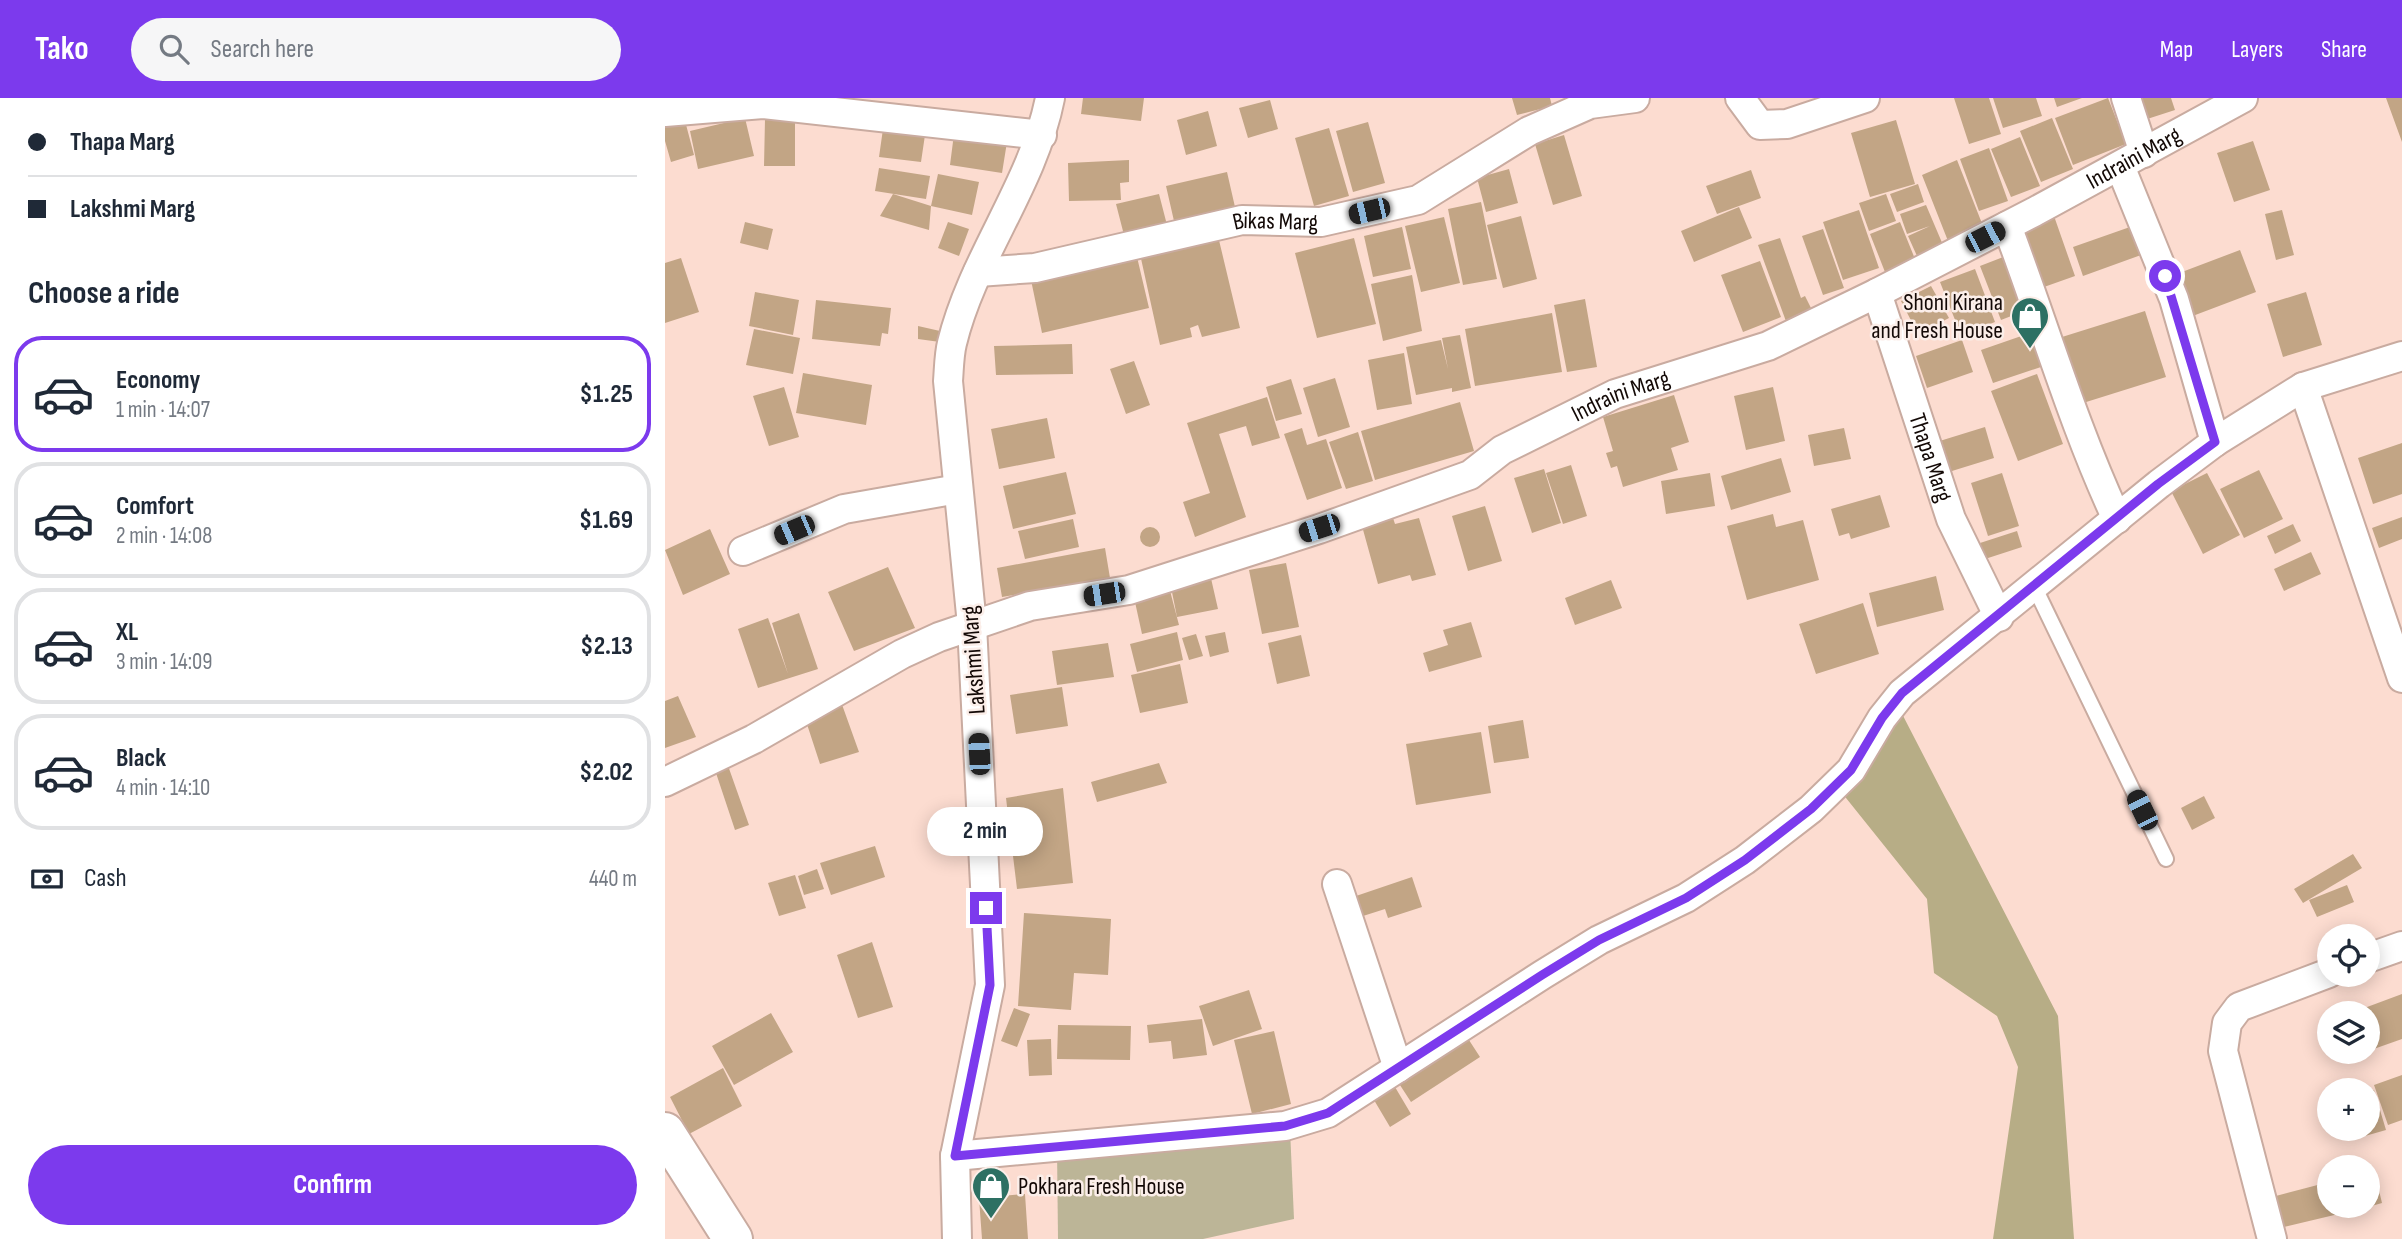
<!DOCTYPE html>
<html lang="en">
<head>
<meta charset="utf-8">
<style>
  :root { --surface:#fff; --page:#f6f6f7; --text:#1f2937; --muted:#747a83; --line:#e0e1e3; --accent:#7c3aed }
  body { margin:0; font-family:"Sofia Sans Condensed",sans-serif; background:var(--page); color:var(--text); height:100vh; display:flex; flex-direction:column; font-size:26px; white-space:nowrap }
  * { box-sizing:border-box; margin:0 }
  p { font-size:23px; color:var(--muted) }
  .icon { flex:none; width:38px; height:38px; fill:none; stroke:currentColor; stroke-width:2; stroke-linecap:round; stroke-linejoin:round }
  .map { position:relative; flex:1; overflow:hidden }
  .side { display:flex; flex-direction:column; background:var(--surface); width:665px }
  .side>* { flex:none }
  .top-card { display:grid; align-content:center; height:154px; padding:0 28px; background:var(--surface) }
  .buttons { position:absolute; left:1652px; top:826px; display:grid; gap:14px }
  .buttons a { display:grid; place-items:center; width:63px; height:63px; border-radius:50%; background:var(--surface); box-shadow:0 4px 18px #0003; font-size:35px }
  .end { position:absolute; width:32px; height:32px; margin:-16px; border:9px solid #7c3aed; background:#fff; box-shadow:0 0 0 4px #fff }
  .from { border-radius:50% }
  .bubble { position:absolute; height:49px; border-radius:24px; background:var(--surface); box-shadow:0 4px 18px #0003; font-size:23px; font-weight:700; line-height:49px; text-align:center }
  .car { position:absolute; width:21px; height:42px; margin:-21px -10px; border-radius:9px; box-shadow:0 0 5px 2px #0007; background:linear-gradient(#222 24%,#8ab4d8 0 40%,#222 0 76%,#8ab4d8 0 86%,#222 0) }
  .top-card b { display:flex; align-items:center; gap:24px; height:66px; font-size:26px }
  .top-card b+b { border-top:2px solid var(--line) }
  .top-card i { width:18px; height:18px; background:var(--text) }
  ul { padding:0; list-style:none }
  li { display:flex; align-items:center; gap:21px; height:116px; margin:0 14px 10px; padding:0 14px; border:4px solid var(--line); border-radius:28px }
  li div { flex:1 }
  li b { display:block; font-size:26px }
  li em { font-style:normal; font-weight:700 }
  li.selected { border-color:var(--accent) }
  li>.icon { width:63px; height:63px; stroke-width:1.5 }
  h2 { padding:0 28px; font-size:32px; line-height:84px }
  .pay { display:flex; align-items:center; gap:18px; height:77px; padding:0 28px; font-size:26px }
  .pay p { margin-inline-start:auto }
  .cta { display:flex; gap:14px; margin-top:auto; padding:14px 28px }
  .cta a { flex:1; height:80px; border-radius:42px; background:var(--accent); color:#fff; font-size:28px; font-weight:700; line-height:80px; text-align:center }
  header { display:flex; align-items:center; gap:42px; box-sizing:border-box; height:98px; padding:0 35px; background:var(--accent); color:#fff }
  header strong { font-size:33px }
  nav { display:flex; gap:38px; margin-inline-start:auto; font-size:24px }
  .search { width:490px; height:63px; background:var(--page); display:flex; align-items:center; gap:18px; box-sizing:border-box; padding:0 24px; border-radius:38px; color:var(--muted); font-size:26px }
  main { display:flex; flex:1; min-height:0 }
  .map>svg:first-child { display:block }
  .green { fill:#bcb597 }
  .forest { fill:#b7ad86 }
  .building { fill:#c2a585 }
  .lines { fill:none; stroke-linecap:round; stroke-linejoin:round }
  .service-casing { stroke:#c9aba0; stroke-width:18 }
  .minor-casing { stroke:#c9aba0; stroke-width:32 }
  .secondary-casing { stroke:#c9aba0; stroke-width:42 }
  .service { stroke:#fff; stroke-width:14 }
  .minor { stroke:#fff; stroke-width:28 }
  .secondary { stroke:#fff; stroke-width:38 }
  .route { stroke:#7c3aed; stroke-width:9 }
  .labels { text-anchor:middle; stroke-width:5; stroke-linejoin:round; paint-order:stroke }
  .street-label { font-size:24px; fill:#130906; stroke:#fbeee9 }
  .poi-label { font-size:24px; fill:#130906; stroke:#fbeee9; text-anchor:end }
</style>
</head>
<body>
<header>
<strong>Tako</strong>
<div class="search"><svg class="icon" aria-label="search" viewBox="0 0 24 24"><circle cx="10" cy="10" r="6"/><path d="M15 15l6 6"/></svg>Search here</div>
<nav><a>Map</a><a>Layers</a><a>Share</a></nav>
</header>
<main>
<section class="side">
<div class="top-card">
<b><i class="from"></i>Thapa Marg</b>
<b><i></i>Lakshmi Marg</b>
</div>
<h2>Choose a ride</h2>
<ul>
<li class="selected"><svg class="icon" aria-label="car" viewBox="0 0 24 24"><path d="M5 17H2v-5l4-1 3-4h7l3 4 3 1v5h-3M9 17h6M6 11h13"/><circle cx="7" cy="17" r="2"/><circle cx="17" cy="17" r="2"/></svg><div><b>Economy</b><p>1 min · 14:07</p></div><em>$1.25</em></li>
<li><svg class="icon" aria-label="car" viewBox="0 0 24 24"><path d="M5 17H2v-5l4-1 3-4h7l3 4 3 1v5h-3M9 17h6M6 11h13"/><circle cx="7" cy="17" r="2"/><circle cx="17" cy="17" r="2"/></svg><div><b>Comfort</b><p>2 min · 14:08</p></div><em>$1.69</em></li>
<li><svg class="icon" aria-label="car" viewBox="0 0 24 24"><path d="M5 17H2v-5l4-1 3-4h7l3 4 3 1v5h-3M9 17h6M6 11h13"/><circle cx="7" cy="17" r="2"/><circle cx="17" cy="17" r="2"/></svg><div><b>XL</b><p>3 min · 14:09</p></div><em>$2.13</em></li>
<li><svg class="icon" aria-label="car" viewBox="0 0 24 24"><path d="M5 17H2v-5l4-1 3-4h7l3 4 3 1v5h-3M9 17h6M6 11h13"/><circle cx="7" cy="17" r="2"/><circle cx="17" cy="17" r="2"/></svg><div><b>Black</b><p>4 min · 14:10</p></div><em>$2.02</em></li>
</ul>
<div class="pay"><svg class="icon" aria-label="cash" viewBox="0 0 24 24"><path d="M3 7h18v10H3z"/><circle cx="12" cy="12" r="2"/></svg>Cash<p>440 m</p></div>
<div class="cta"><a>Confirm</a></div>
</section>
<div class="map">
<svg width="1737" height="1141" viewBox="0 0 1737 1141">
  <rect width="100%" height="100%" fill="#fcdcd0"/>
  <path class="green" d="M625,1031L629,1121L538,1141H393L392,1051Z"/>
  <path class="forest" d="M1234,610L1393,918L1409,1141H1328L1353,969L1332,918L1269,875L1262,801L1169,685Z"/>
  <path class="building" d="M418,0H479L476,23L416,16Z
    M847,0H885L887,8L852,17Z
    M1289,0H1324L1336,36L1304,46Z
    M1328,0H1371L1377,18L1338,30Z
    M1389,0H1417L1392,9Z
    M1443,0L1461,46L1408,67L1390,20Z
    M1469,0H1506L1510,12L1476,23Z
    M1721,0H1737V44Z
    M605,2L613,31L583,40L574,10Z
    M543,13L552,48L521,57L512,22Z
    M19,19L29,57L6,64L0,43V24Z
    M80,20L89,58L33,71L25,33Z
    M1387,20L1408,71L1376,84L1355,33Z
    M100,21H130V68H99Z
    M1231,22L1250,86L1205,99L1186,35Z
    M703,24L720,85L688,94L671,33Z
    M664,30L684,98L649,108L630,40Z
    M218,31L260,37L256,64L214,59Z
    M289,36L342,44L337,75L285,67Z
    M899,37L917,98L888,107L870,46Z
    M1355,39L1375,88L1346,99L1326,51Z
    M1588,43L1605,92L1569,104L1552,55Z
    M1324,50L1343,103L1314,113L1295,61Z
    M464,62V84L455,85L456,102L404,103L403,65Z
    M1292,62L1318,128L1283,143L1257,77Z
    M214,70L265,78L261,101L210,93Z
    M844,71L853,105L821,114L812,80Z
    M1086,72L1096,100L1052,116L1041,88Z
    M562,74L570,109L509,123L501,88Z
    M273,76L314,84L307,117L266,108L264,132L215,118L228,96L266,108Z
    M1253,86L1259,104L1232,114L1225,96Z
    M494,96L502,127L459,137L451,106Z
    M1221,96L1231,123L1204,133L1194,105Z
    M816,104L832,181L798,187L783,111Z
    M1261,107L1278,147L1252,158L1243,138L1265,128L1242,136L1235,116Z
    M1074,109L1087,140L1029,164L1016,133Z
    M1194,112L1214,170L1178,182L1158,124Z
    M1617,112L1629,157L1611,162L1600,116Z
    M856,118L872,181L838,190L822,127Z
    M1389,118L1410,178L1379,189L1358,128Z
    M779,119L795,185L756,194L740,128Z
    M80,124L108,131L103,152L75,145Z
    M283,124L304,131L294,158L273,150Z
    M1235,124L1250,161L1220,174L1205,136Z
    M737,129L746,171L708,179L699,138Z
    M1465,129L1476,157L1418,178L1408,149Z
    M1158,131L1179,190L1158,197L1137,138Z
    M553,138L575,230L537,239L533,227L525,230L527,239L495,247L475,156Z
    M689,140L711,226L652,240L630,155Z
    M1115,140L1136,200L1140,198L1148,214L1122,226L1093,147Z
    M1575,152L1591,194L1525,219L1509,177Z
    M1346,156L1367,210L1336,222L1315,168Z
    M472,159L484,210L377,235L366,182Z
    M16,160L34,214L0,225V165Z
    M1095,163L1116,219L1078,234L1056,177Z
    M1310,171L1330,224L1296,237L1275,184Z
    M747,177L757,233L718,243L706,186Z
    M1266,188L1284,220L1253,236L1236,203Z
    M90,194L134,202L128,237L84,228Z
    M1641,194L1657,247L1618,259L1602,206Z
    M920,201L932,269L902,274L889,207Z
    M151,202L226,210L223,236L217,235L215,248L147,241Z
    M1480,213L1501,279L1418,305L1397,239Z
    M887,215L897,274L810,288L800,231Z
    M253,228L275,233V244L253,241Z
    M89,231L135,240L128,276L81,267Z
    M1365,235L1376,269L1328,285L1316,252Z
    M795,237L806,290L787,294V290L751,297L741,249L776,242L783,271L777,240Z
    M1297,242L1308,274L1262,290L1251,258Z
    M407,246L408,276L331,277L329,248Z
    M739,255L747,306L712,312L703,262Z
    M469,263L485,307L461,316L445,271Z
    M138,275L207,287L201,327L131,315Z
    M1372,276L1398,346L1353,363L1326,293Z
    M670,280L685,329L653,339L638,290Z
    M626,281L637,316L611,323L601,289Z
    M119,289L134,339L104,348L88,298Z
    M1108,289L1120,343L1081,352L1069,298Z
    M1009,297L1024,344L1006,350L1013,372L958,389L952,368L946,370L941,355L948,353L938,319Z
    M602,299L615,340L587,348L581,328L554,336L581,419L530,439L518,404L545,395L522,325Z
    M795,304L809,353L710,382L696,333Z
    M382,320L390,360L334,371L326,331Z
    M1320,329L1329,360L1274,377L1265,346Z
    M637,330L642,347L661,341L677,390L642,402L619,336Z
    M1179,330L1186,361L1149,368L1143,337Z
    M693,334L708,383L681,391L664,344Z
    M1737,345V396L1708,406L1693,360Z
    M1116,360L1126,394L1066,412L1056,378Z
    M906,367L922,418L898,426L881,375Z
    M879,371L896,425L867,435L849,380Z
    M1594,372L1618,421L1579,440L1555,391Z
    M401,374L411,416L348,431L338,388Z
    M1045,375L1050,408L1001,416L996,383Z
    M1337,375L1354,428L1323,438L1306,385Z
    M1542,375L1575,437L1538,456L1506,393Z
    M1215,397L1225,429L1186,441L1184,435L1174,438L1166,411Z
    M820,408L837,463L803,473L787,418Z
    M1108,416L1111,429L1138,422L1154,482L1082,502L1062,428Z
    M1737,419V441L1714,450L1707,430Z
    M728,420L730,426L754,420L771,477L747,483L745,477L713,486L697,428Z
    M408,421L414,449L360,461L353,433Z
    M1628,426L1636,443L1610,456L1602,438Z
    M475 439a10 10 0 1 1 20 0a10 10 0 1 1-20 0Z
    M45,431L65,476L18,497L0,452Z
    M1352,433L1357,449L1320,461L1315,445Z
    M440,450L445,480L337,499L332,470Z
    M1646,454L1656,476L1619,493L1609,471Z
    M621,465L634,529L597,536L584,472Z
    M223,469L250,530L189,553L163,494Z
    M545,476L553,511L512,519L505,484Z
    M1271,478L1279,512L1212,529L1204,495Z
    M946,482L957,510L910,527L900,500Z
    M504,489L514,527L477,536L470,504Z
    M1198,505L1214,556L1151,576L1134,526Z
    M134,515L153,571L93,590L73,531L103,520L123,576L107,525Z
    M806,524L817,559L764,574L758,555L783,547L778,532Z
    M512,534L518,562L472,574L465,546Z
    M560,534L564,554L545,559L540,538Z
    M531,536L538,558L524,562L517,540Z
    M636,537L645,578L612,586L603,545Z
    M443,545L449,579L392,587L387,553Z
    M515,566L523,605L475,615L466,577Z
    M397,589L403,628L351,636L345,597Z
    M13,598L31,639L0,650V603Z
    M175,601L194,654L155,666L138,614Z
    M858,622L864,660L829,665L823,628Z
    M816,634L826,695L751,707L741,646Z
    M61,662L84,727L70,732L48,666Z
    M494,665L502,685L432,704L426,684Z
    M398,690L408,785L352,791L341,700Z
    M1539,698L1550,720L1527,732L1516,710Z
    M210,748L220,779L166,797L155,765Z
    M1688,756L1697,770L1638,805L1629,791Z
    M152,771L159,791L139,797L133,778Z
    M130,777L141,810L114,818L103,785Z
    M747,779L757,809L723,820L720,811L698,818L691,798Z
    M1682,787L1689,804L1652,819L1644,802Z
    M359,815L446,821L443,877L409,875L406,912L353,908Z
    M207,844L228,909L193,920L172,857Z
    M584,892L597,931L548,948L534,908Z
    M1737,896V941L1703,953V915H1686Z
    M349,910L365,916L352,949L336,943Z
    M106,915L128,954L69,987L47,948Z
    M537,921L542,957L508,961L506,943L484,945L482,927Z
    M393,927L466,928L465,962L392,961Z
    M609,933L626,1006L587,1016L569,942Z
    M802,939L815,959L746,1004L733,984Z
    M386,941L387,977L364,978L362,942Z
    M58,970L77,1008L24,1036L5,999Z
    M1737,977V1022L1723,1027L1709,987Z
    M730,989L746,1016L725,1029L709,1002Z
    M1709,992L1721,1032L1700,1038L1698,1031H1703V994Z
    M1710,1076L1717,1105L1703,1109V1078Z
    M1664,1084V1108L1703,1109L1615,1130L1607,1099Z
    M360,1096L363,1141H317L314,1100Z"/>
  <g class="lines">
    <defs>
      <path id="service" d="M1370,490L1501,761"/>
      <g id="minor">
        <path d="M1075,0L1095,27L1122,26L1200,0"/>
        <path d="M1461,0L1479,55"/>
        <path d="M0,14L98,6L377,37"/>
        <path d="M1455,68L1509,201L1550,344"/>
        <path d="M1342,128C1379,226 1408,327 1452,421"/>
        <path id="s1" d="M313,174L370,170L577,122L656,124L753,102L864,33L925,6L970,0"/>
        <path id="s2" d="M1212,195L1286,421L1334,519"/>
        <path d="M1638,289L1737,580"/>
        <path d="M78,453L179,411L293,391"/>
        <path id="s3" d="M0,684L89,641L237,556L274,539L365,508L464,492L654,431L805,377L837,352L950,296L1103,248L1212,195L1369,114L1578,0"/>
        <path d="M672,786L733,970"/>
        <path d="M1703,860L1737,848"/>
        <path d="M290,1058L620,1028L663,1015L877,877L934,842L1021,800L1080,762L1146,711L1186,672L1217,620L1237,595L1494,386L1550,344L1638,289L1737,258"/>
        <path d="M292,1141L290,1058L325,887L307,527L283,283C284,271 284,257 287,245C308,159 368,87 385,0"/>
        <path d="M1607,1141L1558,953L1562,925L1574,909L1664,875"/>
      </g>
      <path id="secondary" d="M0,1034L68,1141"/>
    </defs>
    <use href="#service" class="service-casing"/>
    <use href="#minor" class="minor-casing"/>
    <use href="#secondary" class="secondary-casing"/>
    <use href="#service" class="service"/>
    <use href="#minor" class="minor"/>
    <use href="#secondary" class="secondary"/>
  </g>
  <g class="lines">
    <path class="route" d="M321,810L325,887L290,1058L620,1028L663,1015L877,877L934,842L1021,800L1080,762L1146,711L1186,672L1217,620L1237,595L1493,386L1550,344L1500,178"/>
  </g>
  <defs>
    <symbol id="shop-pin" viewBox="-11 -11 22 30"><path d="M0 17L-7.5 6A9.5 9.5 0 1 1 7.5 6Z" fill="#2d7063" stroke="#fbeee9"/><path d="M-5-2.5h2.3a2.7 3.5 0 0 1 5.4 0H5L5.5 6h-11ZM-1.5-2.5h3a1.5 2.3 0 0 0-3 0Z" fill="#fff"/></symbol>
  </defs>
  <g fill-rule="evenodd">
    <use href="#shop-pin" x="1343" y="196" width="44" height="60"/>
    <use href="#shop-pin" x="304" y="1066" width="44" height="60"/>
  </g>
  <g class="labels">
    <g class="street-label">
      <text dy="8" stroke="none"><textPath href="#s3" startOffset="1605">Indraini Marg</textPath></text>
      <text dy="8" stroke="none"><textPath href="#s1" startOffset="303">Bikas Marg</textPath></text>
      <text dy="8" stroke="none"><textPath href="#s3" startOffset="1038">Indraini Marg</textPath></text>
      <text dy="8" stroke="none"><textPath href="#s2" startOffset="173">Thapa Marg</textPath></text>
      <text transform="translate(308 562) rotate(-94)" y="8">Lakshmi Marg</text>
    </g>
    <g class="poi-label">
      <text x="1338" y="212">Shoni Kirana<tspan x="1338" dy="28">and Fresh House</tspan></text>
      <text x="353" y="1096" text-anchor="start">Pokhara Fresh House</text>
    </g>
  </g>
</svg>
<div class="buttons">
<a><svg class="icon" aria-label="locate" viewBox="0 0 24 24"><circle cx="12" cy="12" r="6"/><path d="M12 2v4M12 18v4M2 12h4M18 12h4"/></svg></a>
<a><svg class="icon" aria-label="layers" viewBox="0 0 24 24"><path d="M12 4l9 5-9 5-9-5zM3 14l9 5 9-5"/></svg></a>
<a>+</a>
<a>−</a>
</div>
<i class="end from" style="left:1500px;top:178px"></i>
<i class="end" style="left:321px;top:810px"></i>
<div class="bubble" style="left:262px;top:709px;width:116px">2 min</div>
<i class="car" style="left:704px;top:113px;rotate:257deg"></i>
<i class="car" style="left:1320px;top:139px;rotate:63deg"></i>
<i class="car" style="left:654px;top:430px;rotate:252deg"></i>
<i class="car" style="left:129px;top:432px;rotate:247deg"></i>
<i class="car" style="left:439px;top:496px;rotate:261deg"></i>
<i class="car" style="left:314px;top:656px;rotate:357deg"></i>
<i class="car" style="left:1477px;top:712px;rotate:334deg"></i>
</div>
</main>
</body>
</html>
